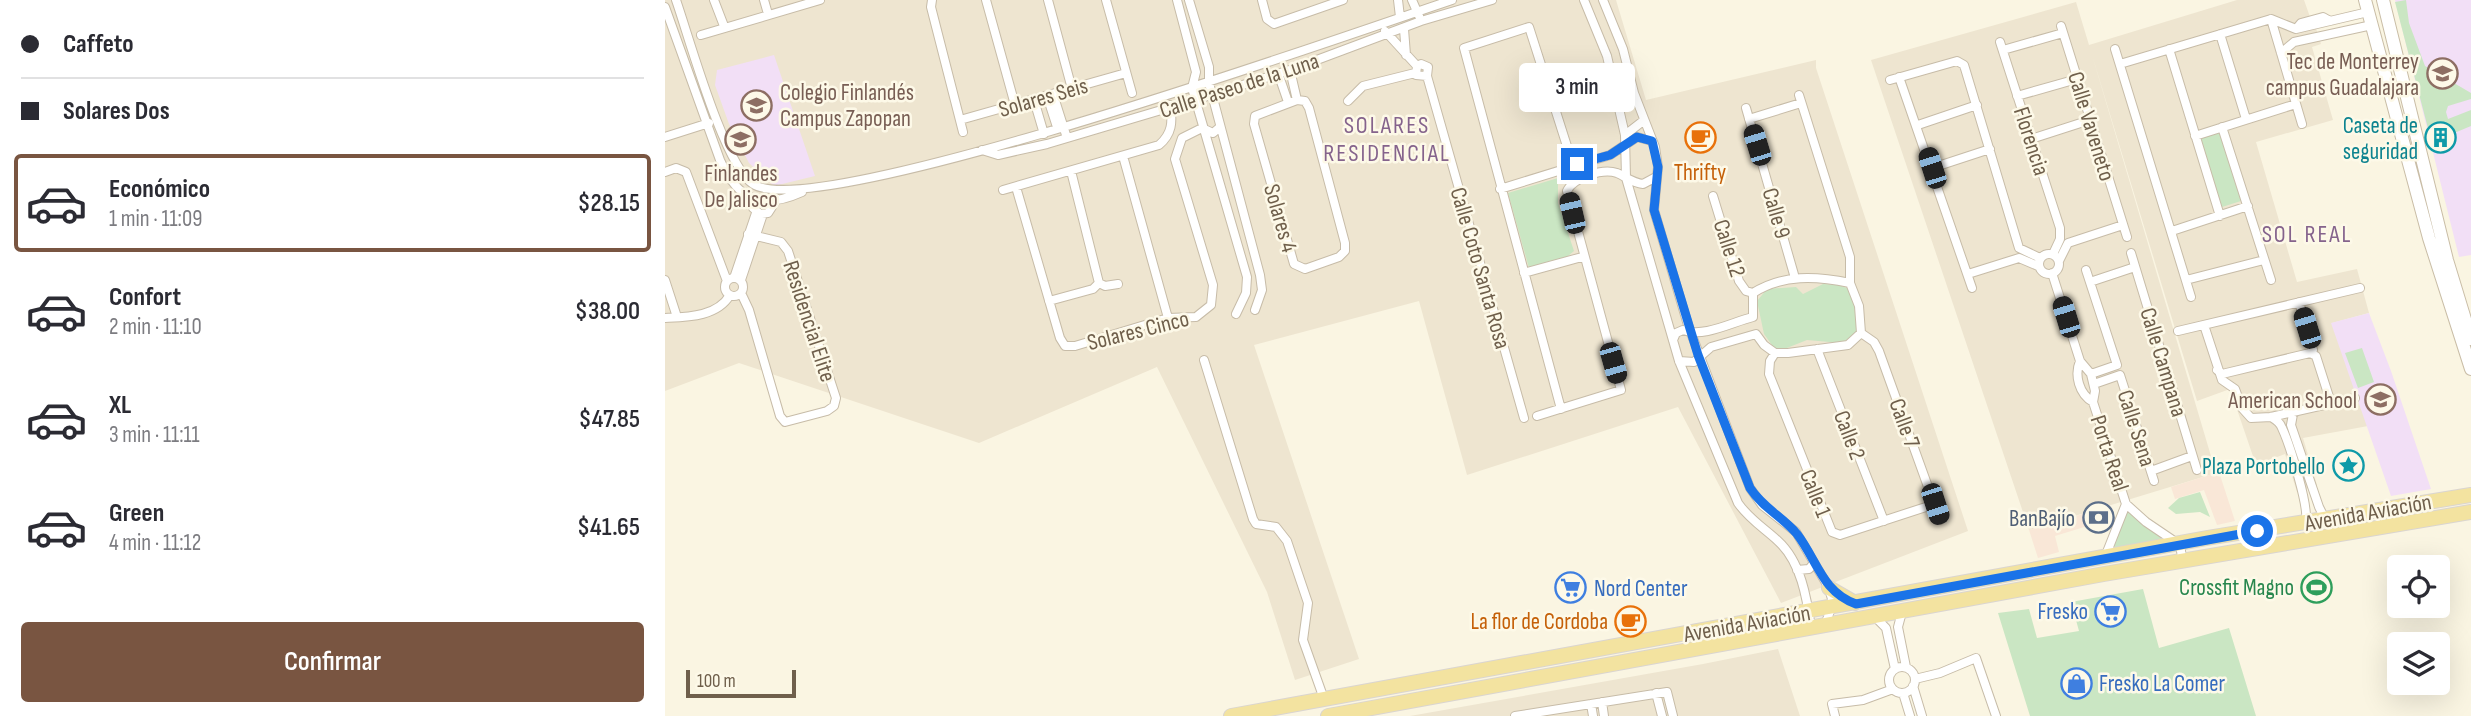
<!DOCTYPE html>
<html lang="es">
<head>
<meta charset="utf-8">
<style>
  :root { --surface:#fff; --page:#f7f7f7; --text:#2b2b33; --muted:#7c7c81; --line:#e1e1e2; --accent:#795541 }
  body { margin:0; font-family:"Sofia Sans Condensed",sans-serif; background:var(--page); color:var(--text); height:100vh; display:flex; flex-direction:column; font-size:26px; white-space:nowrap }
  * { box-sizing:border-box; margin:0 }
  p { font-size:23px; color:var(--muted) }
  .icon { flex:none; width:38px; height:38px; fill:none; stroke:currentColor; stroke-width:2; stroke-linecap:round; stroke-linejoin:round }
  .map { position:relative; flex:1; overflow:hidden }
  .sheet { display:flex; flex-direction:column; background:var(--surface); width:665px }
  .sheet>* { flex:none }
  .guide { display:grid; align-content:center; height:154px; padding:0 21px; background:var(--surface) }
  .fabs { position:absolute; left:1722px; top:555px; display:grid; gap:14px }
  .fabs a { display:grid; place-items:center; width:63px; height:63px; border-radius:7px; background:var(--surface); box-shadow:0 7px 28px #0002; font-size:35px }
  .scale { position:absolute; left:21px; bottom:18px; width:110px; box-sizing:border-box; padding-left:7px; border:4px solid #6f5f4b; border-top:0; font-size:19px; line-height:24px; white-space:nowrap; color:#6f5f4b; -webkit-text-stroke:5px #fdf9e8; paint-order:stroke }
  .end { position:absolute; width:32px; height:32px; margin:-16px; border:9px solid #1a73e8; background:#fff; box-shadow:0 0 0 4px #fff }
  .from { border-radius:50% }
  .bubble { position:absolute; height:49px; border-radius:7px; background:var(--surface); box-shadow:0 7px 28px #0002; font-size:23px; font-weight:600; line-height:49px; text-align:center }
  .car { position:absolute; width:21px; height:42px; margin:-21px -10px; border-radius:9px; box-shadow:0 0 5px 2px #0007; background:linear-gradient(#222 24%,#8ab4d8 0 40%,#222 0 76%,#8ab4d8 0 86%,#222 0) }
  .guide b { display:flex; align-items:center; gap:24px; height:66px; font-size:26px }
  .guide b+b { border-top:2px solid var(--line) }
  .guide i { width:18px; height:18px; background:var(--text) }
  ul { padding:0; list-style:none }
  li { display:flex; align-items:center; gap:21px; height:98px; margin:0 14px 10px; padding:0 7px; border:4px solid transparent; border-radius:7px }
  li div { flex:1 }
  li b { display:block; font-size:26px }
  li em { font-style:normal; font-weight:600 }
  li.current { border-color:var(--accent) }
  li>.icon { width:63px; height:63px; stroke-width:1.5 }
  .button { display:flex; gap:14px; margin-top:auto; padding:14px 21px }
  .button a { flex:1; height:80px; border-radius:7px; background:var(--accent); color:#fff; font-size:28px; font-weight:600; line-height:80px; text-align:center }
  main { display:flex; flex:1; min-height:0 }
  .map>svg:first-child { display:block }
  .residential { fill:#eee5d0 }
  .commercial { fill:#f9e7d7 }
  .education { fill:#f2dff6 }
  .green { fill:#cae6c3 }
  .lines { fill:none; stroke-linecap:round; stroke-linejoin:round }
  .street-casing { stroke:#c7bca8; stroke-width:10 }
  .secondary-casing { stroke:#c9bda6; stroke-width:14 }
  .primary-casing { stroke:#dad5d0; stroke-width:16 }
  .street { stroke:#fff; stroke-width:8 }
  .secondary { stroke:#fff; stroke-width:12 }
  .primary { stroke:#f3e3a0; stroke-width:14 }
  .route { stroke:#1a73e8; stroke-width:9 }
  .labels { text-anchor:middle; stroke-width:5; stroke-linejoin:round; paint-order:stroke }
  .education-label { font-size:23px; fill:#785e54; stroke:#fdf9e8; text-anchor:end }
  .street-label { font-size:23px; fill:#6f5f4b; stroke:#fdf9e8 }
  .culture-label { font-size:23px; fill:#0d838f; stroke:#fdf9e8; text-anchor:end }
  .food-label { font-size:23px; fill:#c56008; stroke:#fdf9e8 }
  .service-label { font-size:23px; fill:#4e5e75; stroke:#fdf9e8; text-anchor:end }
  .leisure-label { font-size:23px; fill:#27864d; stroke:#fdf9e8; text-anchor:end }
  .shop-label { font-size:23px; fill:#366cbe; stroke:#fdf9e8; text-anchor:start }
  .neighbourhood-label { font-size:24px; letter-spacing:2px; fill:#85638c; stroke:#fdf9e8 }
</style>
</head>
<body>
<main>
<section class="sheet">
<div class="guide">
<b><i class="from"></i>Caffeto</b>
<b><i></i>Solares Dos</b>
</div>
<ul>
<li class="current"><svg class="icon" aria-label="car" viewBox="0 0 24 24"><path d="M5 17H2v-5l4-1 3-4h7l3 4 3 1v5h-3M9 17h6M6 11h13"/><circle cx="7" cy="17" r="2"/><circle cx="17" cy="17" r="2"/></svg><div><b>Económico</b><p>1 min · 11:09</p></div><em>$28.15</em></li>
<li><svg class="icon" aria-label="car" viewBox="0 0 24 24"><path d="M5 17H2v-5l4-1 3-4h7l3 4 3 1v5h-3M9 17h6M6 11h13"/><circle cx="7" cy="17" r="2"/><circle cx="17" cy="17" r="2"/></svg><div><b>Confort</b><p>2 min · 11:10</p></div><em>$38.00</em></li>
<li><svg class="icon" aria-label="car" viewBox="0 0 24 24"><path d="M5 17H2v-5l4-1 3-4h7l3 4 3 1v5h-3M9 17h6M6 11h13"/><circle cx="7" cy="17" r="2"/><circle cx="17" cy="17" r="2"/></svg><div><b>XL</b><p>3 min · 11:11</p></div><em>$47.85</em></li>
<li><svg class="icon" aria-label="car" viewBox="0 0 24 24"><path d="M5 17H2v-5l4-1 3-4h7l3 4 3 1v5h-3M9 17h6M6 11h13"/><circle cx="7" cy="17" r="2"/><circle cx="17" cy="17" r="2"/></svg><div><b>Green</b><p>4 min · 11:12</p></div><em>$41.65</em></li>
</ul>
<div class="button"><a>Confirmar</a></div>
</section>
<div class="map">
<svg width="1806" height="716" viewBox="0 0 1806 716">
  <rect width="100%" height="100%" fill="#faf5e2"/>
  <path class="residential" d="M0,0H951L981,100L1151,60V68L1303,531L1116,603L1013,407L802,475L754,301L589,345L694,659L630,680L602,592L492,367L314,443L74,363L0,391Z
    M1572,0H1639L1645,17L1647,16L1656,44L1647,47L1668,120L1591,142L1632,282L1692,269L1704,313L1667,323L1703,426L1638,438L1652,485L1632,492L1620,454L1591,465L1565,389L1532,401L1427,55L1551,473L1364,530L1206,60L1411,2L1424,45Z
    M1113,649L1135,716H745L1038,664Z"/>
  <path class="commercial" d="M1554,472L1570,521L1552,525L1539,490L1510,499L1506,487Z
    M1438,508L1442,520L1390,536L1394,552L1373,558L1364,530Z"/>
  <path class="education" d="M1730,0H1806V255L1794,257Z
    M109,55L150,176L109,186L84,163L64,124L50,85L52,70Z
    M1704,313L1726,371L1766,489L1726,496L1666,323Z"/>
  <path class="green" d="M1741,0L1744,23L1760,66L1806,93V99L1783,106L1781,112L1783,119L1806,110V126L1782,136L1781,132L1766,140L1730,2Z
    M1554,132L1576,201L1557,207L1535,137Z
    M893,178V203L909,251L897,261L864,268L843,193Z
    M1158,284L1174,285L1189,291L1193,333L1176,343L1142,340L1112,352L1099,334L1092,301L1102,289L1131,287L1138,294Z
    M1697,348L1709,382L1693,388L1680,353Z
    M1535,492L1545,517L1535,512L1511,514L1503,508L1514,498Z
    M1462,513H1468L1497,539L1448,548L1457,517Z
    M1478,589L1494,648L1564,628L1591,716H1365L1333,613L1364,609L1372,638L1414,631L1406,602Z"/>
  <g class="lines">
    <defs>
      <path id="street" d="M11,0C24,37 59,165 88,184C149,225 691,32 787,0
        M49,0L59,26
        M99,0L103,14
        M267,0L266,7L298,132
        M321,0L350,105
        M383,0L407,89
        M441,0L467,93
        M512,0L531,72L527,88L582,277L581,293L571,314
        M524,0L544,67V83L595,275L597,290L590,310
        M597,0L602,19L609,24L678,0
        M733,0L735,17
        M747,0L754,16
        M919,0L942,56L960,135L961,178L1014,361L1073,503C1084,519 1099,528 1113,541C1136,562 1142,598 1146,628
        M938,0L958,49L969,93L990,147L993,167L989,210L1023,325L1085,488L1097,505L1131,532L1164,588L1168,603L1160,625
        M0,7L55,160C73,201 97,210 137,192
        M1606,19L1637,124
        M1606,19L1631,29L1703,12
        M1396,26L1462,237
        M739,29L741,55
        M1631,29L1636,23L1658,17L1665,21
        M720,31L752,66L756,64L763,67L762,76L751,75L752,66
        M1555,34L1581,119
        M36,35L155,0
        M1335,42L1395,228V239L1388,254
        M1450,49L1526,297
        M1504,49L1555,216
        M1338,50L1398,33
        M1616,53L1629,42L1707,25
        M1455,64L1606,19
        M625,70L632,100
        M613,73L623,102
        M762,76L859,418
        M1234,77L1307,288
        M1225,80L1292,61L1299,65L1354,248L1375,258
        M388,94L402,138
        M1134,95L1185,257V283
        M382,96L392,127
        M1352,96L1412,79
        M369,100L379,134
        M632,100L640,101L644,108L680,243V251L674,257L640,269L629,264L589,124L590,116Z
        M683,101L698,86L750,73
        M1081,108L1130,278
        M1084,119L1136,103
        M295,120L461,73
        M1253,125L1312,105
        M1557,127L1606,280
        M960,135L978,121
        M1530,136L1631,104
        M0,137L44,123
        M1366,139L1425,120
        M317,150L333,155L382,144L530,100L625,70L756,21L827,0
        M458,156L503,318
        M1267,168L1325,149
        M406,171L434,283
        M0,172L11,168L21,172L62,281
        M351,187L395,338L400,346H410L503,318L531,317L546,305L548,285L510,159L517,138L537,128L548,133L555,127
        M835,189L945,155L972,137L987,141
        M338,190L494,145C507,134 508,122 505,105
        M82,195L88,208L95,214L103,213L112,199
        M1048,196L1074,281L1081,291L1088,293
        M1507,231L1583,206
        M1466,253L1532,470
        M1374 264a10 10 0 1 1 20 0a10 10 0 1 1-20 0Z
        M1394,261L1403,243L1458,225
        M1421,270L1452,365L1426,374
        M859,273L917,257
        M1387,273L1415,361L1426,374L1430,391L1428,402L1461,504L1481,522L1515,545L1518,563
        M1303,274L1354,258L1373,266
        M60 287a9 9 0 1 1 18 0a9 9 0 1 1-18 0Z
        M69,278L91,213
        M0,280L12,317
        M76,280L98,214
        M1521,280L1599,260
        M1425,282L1470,267
        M434,283L440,286L453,284
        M76,293L84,310L115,416L120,422L162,411L169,406L171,398L123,251L116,242L83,234
        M384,301L428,289L434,283
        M1634,302L1648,350L1645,353L1651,356L1666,403
        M0,318C22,317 52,317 65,295
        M1539,325L1557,380L1570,389L1577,408L1586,418L1606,417L1690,398
        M1513,331L1695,288
        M1196,333L1209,342L1214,351L1275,520
        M1008,340L1011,333L1018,330C1039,338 1067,322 1088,317V293
        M1152,349L1219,521
        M1110,353L1105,361L1104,374L1167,532L1175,535L1270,504
        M539,360L588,519L591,524L611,527L622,541L643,603L638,640L659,699
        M1014,361L1029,362L1046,347L1091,334L1099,345L1110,353H1123L1183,345L1196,333L1194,306L1185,283C1151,276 1118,274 1088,293
        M1415,361C1409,375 1414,394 1428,402
        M1552,370L1557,374L1645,353
        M1429,384L1455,375L1489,481
        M896,409L799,48L864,27L908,165L915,177
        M1633,410L1628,414L1626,425L1654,507L1658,515L1664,517
        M872,416L956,390L902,191C908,178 937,168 952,173C961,177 968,183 978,184L991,177
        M1606,417C1611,420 1615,422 1617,428C1624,443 1646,511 1640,523
        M1486,471L1527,456
        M1440,557L1461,504
        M1132,570L1144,569L1149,563
        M1237,612L1233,627L1241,667
        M1210,617L1221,628L1230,669
        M1224 680a13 13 0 1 1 26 0a13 13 0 1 1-26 0Z
        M1250,679L1275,673L1311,658L1331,716
        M1248,686L1257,716
        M991,693L997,716
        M1238,693L1245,716
        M937,702L939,716
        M926,704L928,716
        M850,716L1002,692L1008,716
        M1170,716L1167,704L1198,700L1228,689"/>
      <path id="secondary" d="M1700,0L1764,238L1806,369
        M1718,0L1782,260L1806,339"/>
      <path id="primary" d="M1164,588L1190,603
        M566,716L1542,538L1806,495
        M663,716L1439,574L1806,512"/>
    </defs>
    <use href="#street" class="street-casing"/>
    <use href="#secondary" class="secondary-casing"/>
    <use href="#primary" class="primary-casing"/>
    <use href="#street" class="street"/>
    <use href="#secondary" class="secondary"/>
    <use href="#primary" class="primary"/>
  </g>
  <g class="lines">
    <path class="route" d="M912,164L945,155L972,137L987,141L993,167L989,210L1033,355L1085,488C1098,508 1118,517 1132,534C1152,560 1157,592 1191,604L1592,531"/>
  </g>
  <defs>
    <symbol id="university-ring" viewBox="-11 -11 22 22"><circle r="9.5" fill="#fdf9e8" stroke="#8d6e63" stroke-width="1.5"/><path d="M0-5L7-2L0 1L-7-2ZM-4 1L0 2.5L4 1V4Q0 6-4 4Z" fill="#8d6e63"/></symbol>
    <symbol id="school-ring" viewBox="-11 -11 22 22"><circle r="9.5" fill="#fdf9e8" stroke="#8d6e63" stroke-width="1.5"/><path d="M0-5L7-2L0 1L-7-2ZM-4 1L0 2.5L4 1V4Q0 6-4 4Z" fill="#8d6e63"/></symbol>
    <symbol id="cafe-ring" viewBox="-11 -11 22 22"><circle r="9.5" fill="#fdf9e8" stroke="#e8710a" stroke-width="1.5"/><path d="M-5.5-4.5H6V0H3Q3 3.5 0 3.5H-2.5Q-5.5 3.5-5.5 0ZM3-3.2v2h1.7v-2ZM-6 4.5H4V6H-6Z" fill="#e8710a"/></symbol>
    <symbol id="building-ring" viewBox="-11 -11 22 22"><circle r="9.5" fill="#fdf9e8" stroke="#0f9aa8" stroke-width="1.5"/><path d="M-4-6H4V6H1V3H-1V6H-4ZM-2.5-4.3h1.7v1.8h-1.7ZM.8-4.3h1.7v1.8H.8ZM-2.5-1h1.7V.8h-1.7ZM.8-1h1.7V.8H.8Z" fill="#0f9aa8"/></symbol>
    <symbol id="sight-ring" viewBox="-11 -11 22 22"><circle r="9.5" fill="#fdf9e8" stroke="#0f9aa8" stroke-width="1.5"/><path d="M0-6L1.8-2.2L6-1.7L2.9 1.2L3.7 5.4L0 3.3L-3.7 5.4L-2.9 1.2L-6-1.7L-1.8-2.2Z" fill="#0f9aa8"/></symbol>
    <symbol id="bank-ring" viewBox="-11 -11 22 22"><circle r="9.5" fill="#fdf9e8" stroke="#5c6f8a" stroke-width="1.5"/><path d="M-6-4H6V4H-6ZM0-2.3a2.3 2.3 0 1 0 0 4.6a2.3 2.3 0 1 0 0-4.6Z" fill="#5c6f8a"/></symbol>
    <symbol id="stadium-ring" viewBox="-11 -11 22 22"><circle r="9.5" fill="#fdf9e8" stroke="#2e9e5b" stroke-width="1.5"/><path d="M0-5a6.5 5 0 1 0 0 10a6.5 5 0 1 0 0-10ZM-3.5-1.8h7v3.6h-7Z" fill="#2e9e5b"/></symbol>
    <symbol id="supermarket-ring" viewBox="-11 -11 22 22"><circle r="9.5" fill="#fdf9e8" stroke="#3f7fe0" stroke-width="1.5"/><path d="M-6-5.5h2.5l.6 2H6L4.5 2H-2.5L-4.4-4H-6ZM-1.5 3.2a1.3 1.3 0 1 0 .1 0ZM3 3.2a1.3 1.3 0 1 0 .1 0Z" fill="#3f7fe0"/></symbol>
    <symbol id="shop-ring" viewBox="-11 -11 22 22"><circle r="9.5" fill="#fdf9e8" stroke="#3f7fe0" stroke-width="1.5"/><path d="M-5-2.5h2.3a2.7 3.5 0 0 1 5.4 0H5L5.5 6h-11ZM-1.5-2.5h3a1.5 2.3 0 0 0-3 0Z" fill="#3f7fe0"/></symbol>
  </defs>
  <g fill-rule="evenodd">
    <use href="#university-ring" x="1760" y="56" width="35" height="35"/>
    <use href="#school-ring" x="74" y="88" width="35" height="35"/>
    <use href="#cafe-ring" x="1018" y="120" width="35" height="35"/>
    <use href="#building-ring" x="1758" y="120" width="35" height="35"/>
    <use href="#school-ring" x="58" y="122" width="35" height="35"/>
    <use href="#school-ring" x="1698" y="382" width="35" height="35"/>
    <use href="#sight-ring" x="1666" y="448" width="35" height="35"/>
    <use href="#bank-ring" x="1416" y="500" width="35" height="35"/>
    <use href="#stadium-ring" x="1634" y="570" width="35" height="35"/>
    <use href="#supermarket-ring" x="888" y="570" width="35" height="35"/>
    <use href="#supermarket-ring" x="1428" y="594" width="35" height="35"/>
    <use href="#cafe-ring" x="948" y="604" width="35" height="35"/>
    <use href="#shop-ring" x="1394" y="666" width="35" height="35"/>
  </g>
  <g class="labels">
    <g class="education-label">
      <text x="1754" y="69">Tec de Monterrey<tspan x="1754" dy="26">campus Guadalajara</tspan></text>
      <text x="115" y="100" text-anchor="start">Colegio Finlandés<tspan x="115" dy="26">Campus Zapopan</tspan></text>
      <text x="76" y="181" text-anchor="middle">Finlandes<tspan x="76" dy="26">De Jalisco</tspan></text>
      <text x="1692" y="408">American School</text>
    </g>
    <g class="street-label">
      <text transform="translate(574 85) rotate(-18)" y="8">Calle Paseo de la Luna</text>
      <text transform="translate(378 97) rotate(-16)" y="8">Solares Seis</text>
      <text transform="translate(1427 126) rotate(73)" y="8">Calle Vaveneto</text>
      <text transform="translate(1367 141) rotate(72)" y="8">Florencia</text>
      <text transform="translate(1112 213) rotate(74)" y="8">Calle 9</text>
      <text transform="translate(616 218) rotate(74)" y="8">Solares 4</text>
      <text transform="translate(1065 248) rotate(72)" y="8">Calle 12</text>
      <text transform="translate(816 268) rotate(74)" y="8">Calle Coto Santa Rosa</text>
      <text transform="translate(145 321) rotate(72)" y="8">Residencial Elite</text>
      <text transform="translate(473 330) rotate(-14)" y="8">Solares Cinco</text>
      <text transform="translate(1499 362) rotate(73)" y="8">Calle Campana</text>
      <text transform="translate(1240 423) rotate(70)" y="8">Calle 7</text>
      <text transform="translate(1472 428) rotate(72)" y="8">Calle Sena</text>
      <text transform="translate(1185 435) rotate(69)" y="8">Calle 2</text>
      <text transform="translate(1445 453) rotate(72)" y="8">Porta Real</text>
      <text transform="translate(1151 493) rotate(68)" y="8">Calle 1</text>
      <text transform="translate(1703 512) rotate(-10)" y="8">Avenida Aviación</text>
      <text transform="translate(1082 623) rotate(-10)" y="8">Avenida Aviación</text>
    </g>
    <g class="culture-label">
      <text x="1753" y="133">Caseta de<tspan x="1753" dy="26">seguridad</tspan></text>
      <text x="1660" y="474">Plaza Portobello</text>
    </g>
    <g class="food-label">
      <text x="1035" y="180">Thrifty</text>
      <text x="943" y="629" text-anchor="end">La flor de Cordoba</text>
    </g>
    <g class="service-label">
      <text x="1410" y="526">BanBajío</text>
    </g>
    <g class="leisure-label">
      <text x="1629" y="595">Crossfit Magno</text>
    </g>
    <g class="shop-label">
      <text x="929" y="596">Nord Center</text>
      <text x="1423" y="619" text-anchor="end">Fresko</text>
      <text x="1434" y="691">Fresko La Comer</text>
    </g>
    <g class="neighbourhood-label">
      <text x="722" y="133">SOLARES<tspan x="722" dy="28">RESIDENCIAL</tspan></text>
      <text x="1642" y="242">SOL REAL</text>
    </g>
  </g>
</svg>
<div class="fabs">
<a><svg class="icon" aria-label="locate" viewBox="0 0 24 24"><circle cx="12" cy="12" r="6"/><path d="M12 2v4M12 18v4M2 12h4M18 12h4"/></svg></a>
<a><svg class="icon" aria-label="layers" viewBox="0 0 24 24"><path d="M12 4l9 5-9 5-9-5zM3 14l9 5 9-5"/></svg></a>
</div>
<div class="scale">100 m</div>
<i class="end from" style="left:1592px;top:531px"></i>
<i class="end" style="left:912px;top:164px"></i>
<div class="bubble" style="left:854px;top:63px;width:116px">3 min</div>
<i class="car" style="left:1092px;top:145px;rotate:343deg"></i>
<i class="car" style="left:1267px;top:168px;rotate:342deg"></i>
<i class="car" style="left:907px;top:213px;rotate:347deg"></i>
<i class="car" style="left:1401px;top:317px;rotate:343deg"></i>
<i class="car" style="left:1642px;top:328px;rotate:343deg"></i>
<i class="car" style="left:948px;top:363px;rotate:164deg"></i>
<i class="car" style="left:1270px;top:504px;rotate:162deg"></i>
</div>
</main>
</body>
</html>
